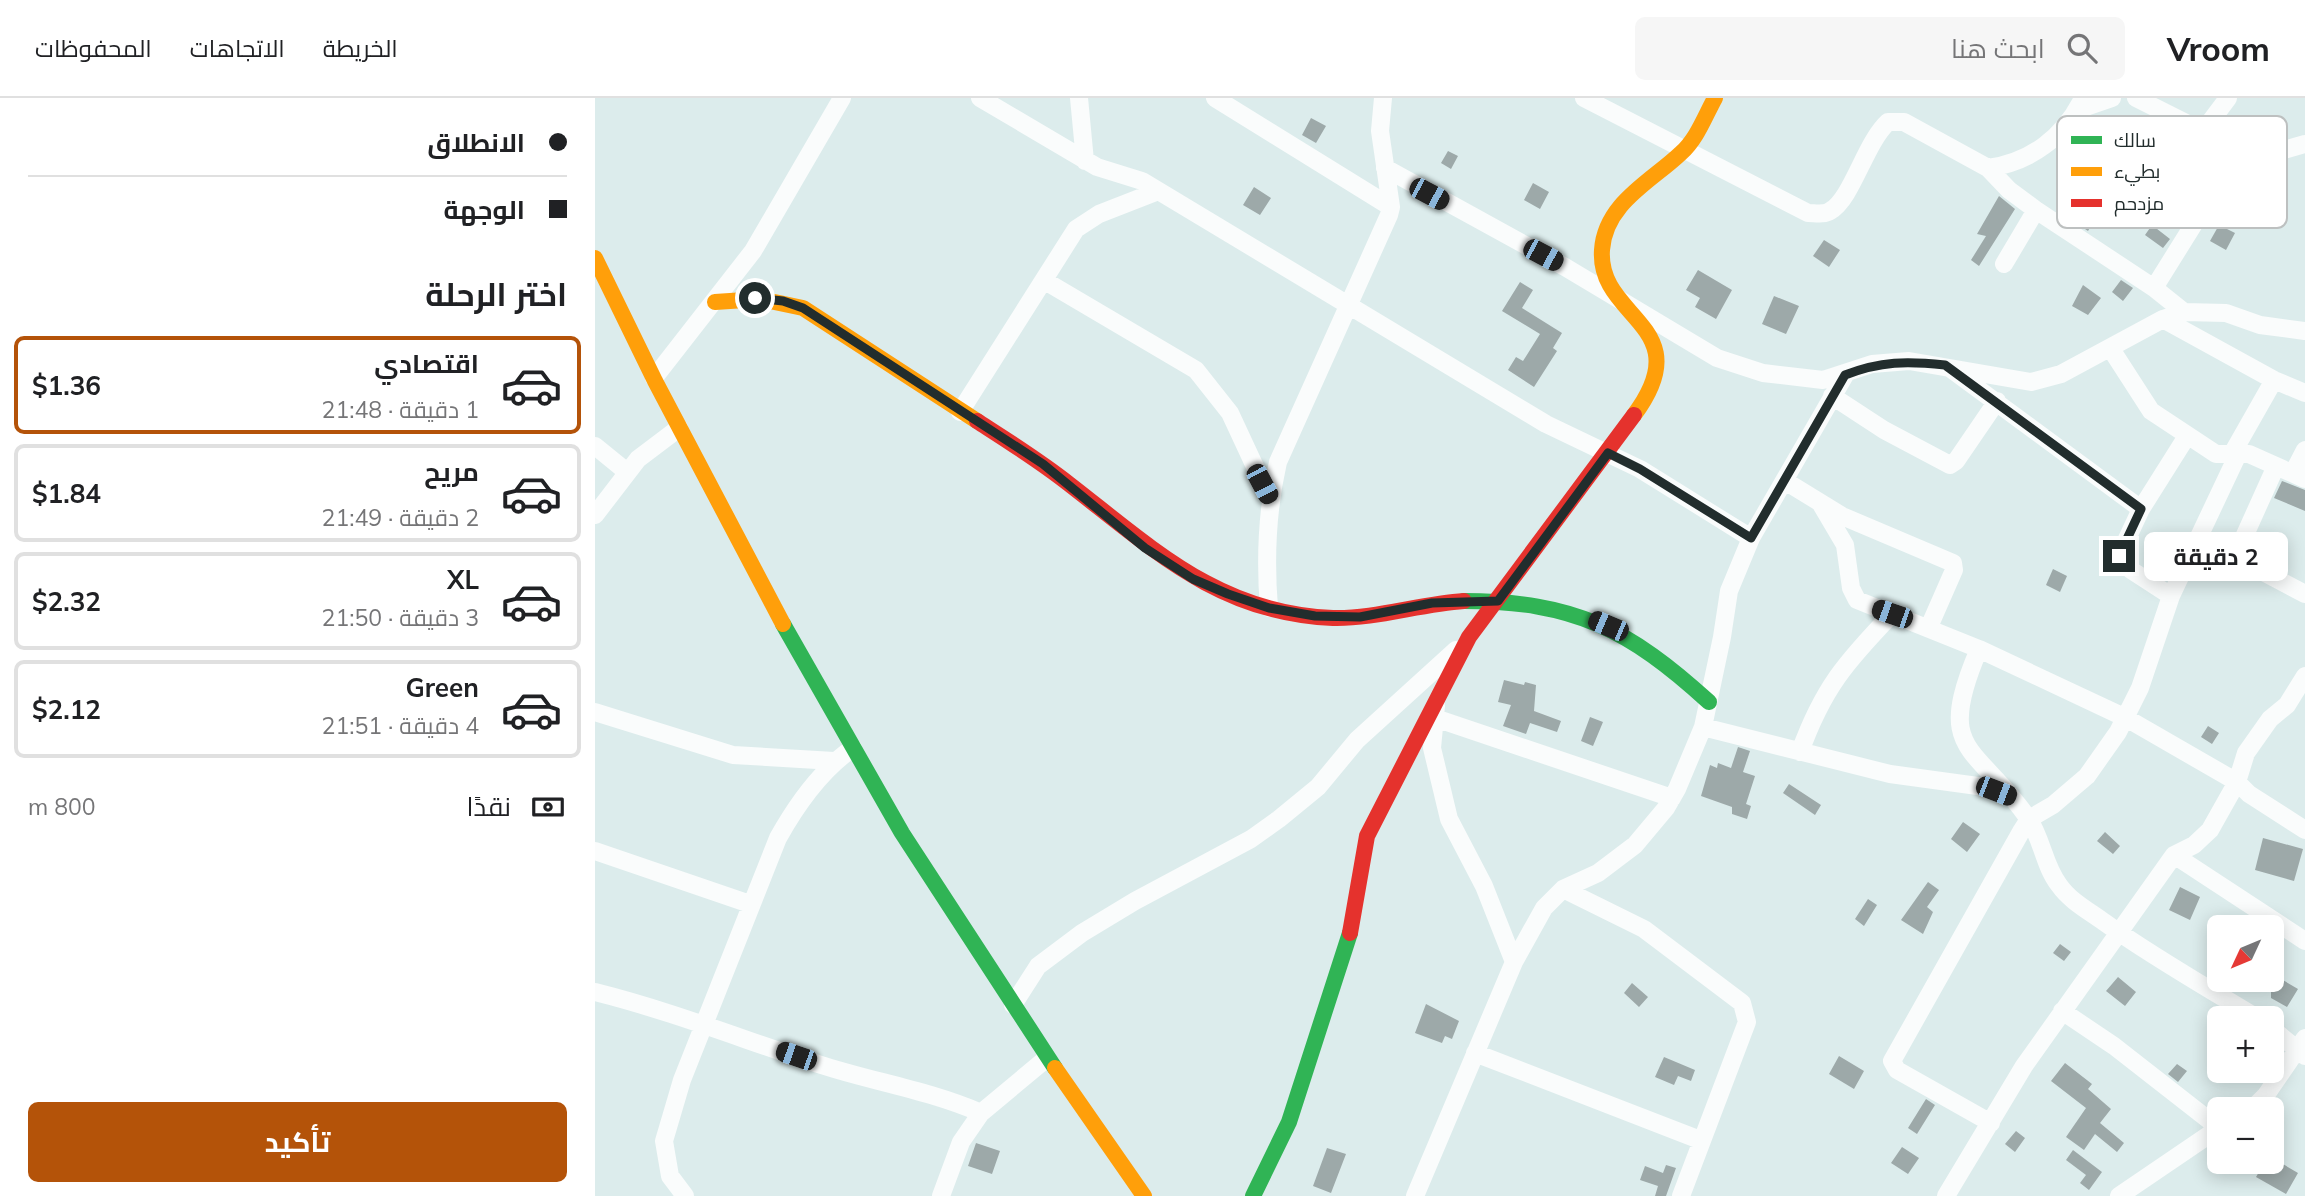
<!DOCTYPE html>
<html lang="ar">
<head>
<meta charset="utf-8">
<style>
  :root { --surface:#fff; --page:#f6f6f6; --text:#202124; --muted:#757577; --line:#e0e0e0; --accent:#b45309 }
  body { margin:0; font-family:Mulish,Cairo,sans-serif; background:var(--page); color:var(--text); direction:rtl; height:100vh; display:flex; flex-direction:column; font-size:26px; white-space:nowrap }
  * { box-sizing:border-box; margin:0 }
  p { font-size:23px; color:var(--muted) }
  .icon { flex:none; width:38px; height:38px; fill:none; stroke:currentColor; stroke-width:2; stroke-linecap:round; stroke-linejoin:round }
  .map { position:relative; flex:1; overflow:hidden; direction:ltr }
  .drawer { display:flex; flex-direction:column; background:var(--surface); width:595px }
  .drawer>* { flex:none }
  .guide { display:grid; align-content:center; height:154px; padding:0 28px; background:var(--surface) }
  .needle { width:46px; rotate:226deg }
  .tools { position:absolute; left:1612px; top:817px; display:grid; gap:14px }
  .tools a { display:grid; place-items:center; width:77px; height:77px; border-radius:10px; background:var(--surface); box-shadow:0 4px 18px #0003; font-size:35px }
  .end { position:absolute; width:32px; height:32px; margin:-16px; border:9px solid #222d2d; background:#fff; box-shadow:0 0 0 4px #fff }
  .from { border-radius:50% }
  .bubble { position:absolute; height:49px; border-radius:10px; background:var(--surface); box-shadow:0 4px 18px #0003; font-size:23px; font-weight:700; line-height:49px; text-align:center; direction:rtl }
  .car { position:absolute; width:21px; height:42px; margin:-21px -10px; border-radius:9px; box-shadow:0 0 5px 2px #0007; background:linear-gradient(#222 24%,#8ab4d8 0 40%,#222 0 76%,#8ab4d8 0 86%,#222 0) }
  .guide b { display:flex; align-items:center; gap:24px; height:66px; font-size:26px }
  .guide b+b { border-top:2px solid var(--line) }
  .guide i { width:18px; height:18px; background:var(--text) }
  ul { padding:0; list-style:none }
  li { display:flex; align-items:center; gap:21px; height:98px; margin:0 14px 10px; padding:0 14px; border:4px solid var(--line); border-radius:10px }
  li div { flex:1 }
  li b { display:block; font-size:26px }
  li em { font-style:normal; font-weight:700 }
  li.selected { border-color:var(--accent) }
  li>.icon { width:63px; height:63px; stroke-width:1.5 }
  h2 { padding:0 28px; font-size:32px; line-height:84px }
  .pay { display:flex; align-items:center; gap:18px; height:77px; padding:0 28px; font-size:26px }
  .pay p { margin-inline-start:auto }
  .action { display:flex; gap:14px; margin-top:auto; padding:14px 28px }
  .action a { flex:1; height:80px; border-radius:10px; background:var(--accent); color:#fff; font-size:28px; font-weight:700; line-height:80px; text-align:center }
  header { display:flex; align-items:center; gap:42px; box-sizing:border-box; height:98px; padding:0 35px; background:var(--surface); border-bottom:2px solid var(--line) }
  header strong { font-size:33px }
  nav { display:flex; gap:38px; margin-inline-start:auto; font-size:24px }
  .search { width:490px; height:63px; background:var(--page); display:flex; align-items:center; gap:18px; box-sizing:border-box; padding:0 24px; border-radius:10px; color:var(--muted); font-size:26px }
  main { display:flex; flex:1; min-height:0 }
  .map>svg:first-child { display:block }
  .building { fill:#9da9a9 }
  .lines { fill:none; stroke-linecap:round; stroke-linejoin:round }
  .street { stroke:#fafcfc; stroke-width:18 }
  .fast { stroke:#30b455; stroke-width:16 }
  .slow { stroke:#ff9f0a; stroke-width:16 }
  .jam { stroke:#e5322d; stroke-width:16 }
  .route { stroke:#222d2d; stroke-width:9 }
  .key { fill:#fff; stroke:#bdc0c0; stroke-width:2 }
  .key-label { font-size:19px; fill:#222d2d }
</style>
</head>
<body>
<header>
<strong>Vroom</strong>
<div class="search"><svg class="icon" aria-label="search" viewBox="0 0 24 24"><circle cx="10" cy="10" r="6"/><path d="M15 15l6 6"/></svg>ابحث هنا</div>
<nav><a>الخريطة</a><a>الاتجاهات</a><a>المحفوظات</a></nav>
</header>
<main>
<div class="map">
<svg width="1710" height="1098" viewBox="0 0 1710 1098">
  <rect width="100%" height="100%" fill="#dcecec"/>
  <path class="building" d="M716,20L731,28L721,45L707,37Z
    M853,53L863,58L856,71L846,65Z
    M938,85L954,94L945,111L929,102Z
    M659,89L676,100L665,117L648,107Z
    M1404,98L1420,111L1384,168L1376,162L1391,138L1382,136Z
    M1474,102L1500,121L1493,133L1466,115Z
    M1673,108L1690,116L1682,131L1665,123Z
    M1557,127L1575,141L1568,150L1550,137Z
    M1624,127L1640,135L1631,152L1615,143Z
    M1229,142L1245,152L1234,169L1218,158Z
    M1103,172L1137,192L1121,221L1100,209L1105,200L1091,192Z
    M1526,182L1538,190L1528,203L1517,194Z
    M925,184L938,192L927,210L967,235L958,250L962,253L939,289L913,272L921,259L928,263L945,236L907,213Z
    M1488,187L1506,200L1493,217L1477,208Z
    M1179,198L1204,208L1191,236L1167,226Z
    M1687,383L1710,392V413L1679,400Z
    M1458,471L1472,478L1465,494L1451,487Z
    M909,582L929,587L930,584L941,587L939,613L966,623L962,634L935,625L931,636L908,628L916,607L903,604Z
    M995,619L1008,624L998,648L986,643Z
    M1613,628L1624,635L1617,646L1606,639Z
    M1143,649L1155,653L1148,674L1160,678L1151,706L1156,708L1152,721L1137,716V709L1106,698L1115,667L1122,670L1123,665L1136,670Z
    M1194,686L1226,707L1220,717L1188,695Z
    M1368,724L1385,736L1372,754L1356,741Z
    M1510,734L1525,748L1518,756L1502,743Z
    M1668,740L1708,751L1699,783L1660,772Z
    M1333,784L1344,792L1332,809L1338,814L1328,836L1306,822Z
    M1585,789L1605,799L1595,822L1574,812Z
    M1273,801L1282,807L1269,828L1260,821Z
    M1465,846L1476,854L1469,863L1458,855Z
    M1676,875L1703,891L1692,909L1676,900Z
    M1523,879L1541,894L1530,908L1511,893Z
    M1037,885L1053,899L1044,909L1029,895Z
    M831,906L864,923L857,941L850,938L847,945L820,935Z
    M1244,958L1269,973L1259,991L1234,976Z
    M1069,959L1100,972L1096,983L1083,978L1079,987L1060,979Z
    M1470,965L1497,986L1493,991L1516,1011L1505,1025L1529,1045L1522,1054L1500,1036L1489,1052L1471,1039L1491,1010L1456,983Z
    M1582,966L1592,973L1583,984L1573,976Z
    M1331,1001L1340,1007L1322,1036L1313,1030Z
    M1421,1033L1430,1040L1420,1054L1410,1046Z
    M381,1045L405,1053L397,1076L373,1068Z
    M1307,1049L1324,1060L1313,1076L1296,1065Z
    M732,1050L751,1056L736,1095L718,1088Z
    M1478,1052L1507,1074L1494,1092L1485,1085L1491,1077L1471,1062Z
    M1676,1059L1703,1075L1691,1096L1661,1079L1670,1064H1676Z
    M1071,1067L1081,1070L1071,1098H1060L1063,1088L1045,1082L1050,1068L1068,1075Z"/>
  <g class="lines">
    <path class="street" d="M385,0L502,69L547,83L951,326L1045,371L1156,440
      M484,0L490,63
      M620,0L796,109
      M989,0L1213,115C1220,115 1229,117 1235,113C1257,101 1270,45 1293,24H1309L1393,70L1414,92L1441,112L1559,190L1589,214
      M1541,0L1645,52L1671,57L1710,46
      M1482,12L1517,0
      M1609,32L1633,0
      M790,70L970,169L1122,260L1168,275L1228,282L1277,266L1314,263L1436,284L1466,276L1568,221L1589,214L1631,215L1665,227L1710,233
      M1393,70C1436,64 1469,39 1488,0
      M1409,166L1441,112
      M450,183L601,272L635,315L675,401
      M1559,190L1645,52
      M1568,221L1679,282L1710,295
      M1516,251L1556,313L1621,356H1654L1710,381
      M1356,271L1546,411
      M59,280L158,153L247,0
      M1237,298L1289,332L1355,367L1361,363L1402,303
      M365,314L481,131L504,116L563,93
      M0,348L32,374
      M1637,356L1679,282
      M1681,368L1640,459L1710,496
      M1698,375L1710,352
      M1190,383L1247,418L1358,465L1359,472L1334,529
      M1227,408L1250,447L1256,490L1262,502L1384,551L1531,620L1642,684L1654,696L1710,732
      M0,417L43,361L84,330
      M1576,498L1536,472L1524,458L1546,411L1592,338
      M674,510C670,461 672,412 683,364L794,117L796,109L785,33L788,0
      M1384,551C1339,656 1380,645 1433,720C1447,740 1449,768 1464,787C1475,803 1494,813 1509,824C1558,859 1611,889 1662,920
      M841,608L837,650L854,721L889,788L919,864
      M0,614L138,657L239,663
      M840,620L1077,700
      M1108,629L1295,676L1390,689L1411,697
      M1205,654C1228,590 1251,564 1297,516
      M0,753L155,806
      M1579,757L1710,843
      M968,791L1049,831L1147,905L1152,924L1086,1098
      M0,894C76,913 149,942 223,966C278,984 333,992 386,1015
      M418,907L443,868L487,835L540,803L656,741L684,721L723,689L762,642L861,552
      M1467,913L1519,948L1624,1030
      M1676,930L1710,958
      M880,955L1105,1042
      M1656,1012L1671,997L1710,940
      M1396,1025L1302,972L1297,963L1427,732L1434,721L1458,707L1492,678L1523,634L1545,590L1576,498L1644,354
      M90,1098L75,1078L69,1043L87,982L183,740C202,706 226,672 258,650
      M346,1098L366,1044L386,1015L452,960
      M820,1098L919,864L949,810L968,791L1003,775L1040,747L1071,710L1082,691L1108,629L1127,539L1134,493L1156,440L1250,277
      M1351,1098L1429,968L1579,757L1599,747L1615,732L1642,684L1651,655L1675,621L1692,607L1710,578
      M1524,1098L1624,1030"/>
    <path class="fast" d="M869,503C979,503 1034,531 1114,604
      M188,526L307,735L460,970
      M658,1098L694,1024L755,835"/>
    <path class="slow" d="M0,160L60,283L188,526
      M120,204L165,201L208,210L382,323
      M1039,317C1106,227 1002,221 1007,152C1010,105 1057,83 1086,55C1102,41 1110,18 1120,0
      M460,970L549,1098"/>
    <path class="jam" d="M382,323C413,343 445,363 474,386C558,451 625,516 738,520C780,521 825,506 869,503
      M755,835L772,738L874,539L1039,317"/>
  </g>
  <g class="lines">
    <path class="route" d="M160,200L188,203L208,210L448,366L550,450L598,481L633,496L674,510L720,518L765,519L837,505L903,503L1013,355L1045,371L1156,440L1250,277C1286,263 1312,263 1350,267L1546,411L1524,458"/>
  </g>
  <rect x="1462" y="18" width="230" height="112" rx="10" class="key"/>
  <rect x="1476" y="38" width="31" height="8" fill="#30b455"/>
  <rect x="1476" y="69" width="31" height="9" fill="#ff9f0a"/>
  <rect x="1476" y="101" width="31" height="8" fill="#e5322d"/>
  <g class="key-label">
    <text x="1519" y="49">سالك</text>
    <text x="1519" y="80">بطيء</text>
    <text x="1519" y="112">مزدحم</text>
  </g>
</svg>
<div class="tools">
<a><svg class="needle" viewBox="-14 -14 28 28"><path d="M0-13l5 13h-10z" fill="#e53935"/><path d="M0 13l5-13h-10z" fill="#757577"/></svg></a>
<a>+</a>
<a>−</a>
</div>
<i class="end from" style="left:160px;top:200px"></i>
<i class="end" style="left:1524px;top:458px"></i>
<div class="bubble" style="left:1549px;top:434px;width:144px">2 دقيقة</div>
<i class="car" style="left:834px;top:96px;rotate:118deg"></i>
<i class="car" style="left:948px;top:157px;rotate:118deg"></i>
<i class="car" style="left:667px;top:386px;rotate:152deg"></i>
<i class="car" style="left:1297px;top:516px;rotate:289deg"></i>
<i class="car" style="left:1013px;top:528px;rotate:293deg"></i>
<i class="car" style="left:1401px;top:693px;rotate:111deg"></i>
<i class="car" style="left:201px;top:958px;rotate:289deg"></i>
</div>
<section class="drawer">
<div class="guide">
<b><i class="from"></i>الانطلاق</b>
<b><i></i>الوجهة</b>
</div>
<h2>اختر الرحلة</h2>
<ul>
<li class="selected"><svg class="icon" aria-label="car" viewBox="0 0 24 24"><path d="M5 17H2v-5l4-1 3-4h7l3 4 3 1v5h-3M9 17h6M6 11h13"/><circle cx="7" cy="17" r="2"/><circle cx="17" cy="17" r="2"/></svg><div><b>اقتصادي</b><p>1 دقيقة · 21:48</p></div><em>$1.36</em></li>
<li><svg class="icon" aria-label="car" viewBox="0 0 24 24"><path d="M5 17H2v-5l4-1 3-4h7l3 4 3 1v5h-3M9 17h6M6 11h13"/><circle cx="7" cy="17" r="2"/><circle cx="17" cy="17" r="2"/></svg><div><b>مريح</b><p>2 دقيقة · 21:49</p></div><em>$1.84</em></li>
<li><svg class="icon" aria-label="car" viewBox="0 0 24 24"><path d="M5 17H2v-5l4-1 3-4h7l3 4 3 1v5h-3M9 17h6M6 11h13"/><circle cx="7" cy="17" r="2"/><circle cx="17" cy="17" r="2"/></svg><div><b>XL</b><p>3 دقيقة · 21:50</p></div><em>$2.32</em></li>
<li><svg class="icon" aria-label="car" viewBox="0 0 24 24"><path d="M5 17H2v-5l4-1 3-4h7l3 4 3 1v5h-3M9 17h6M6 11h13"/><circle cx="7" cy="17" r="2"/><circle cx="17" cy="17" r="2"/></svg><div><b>Green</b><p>4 دقيقة · 21:51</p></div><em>$2.12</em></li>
</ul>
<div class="pay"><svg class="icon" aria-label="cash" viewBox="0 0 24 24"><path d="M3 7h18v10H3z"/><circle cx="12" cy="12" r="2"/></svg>نقدًا<p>800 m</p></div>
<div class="action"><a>تأكيد</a></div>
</section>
</main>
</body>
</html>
